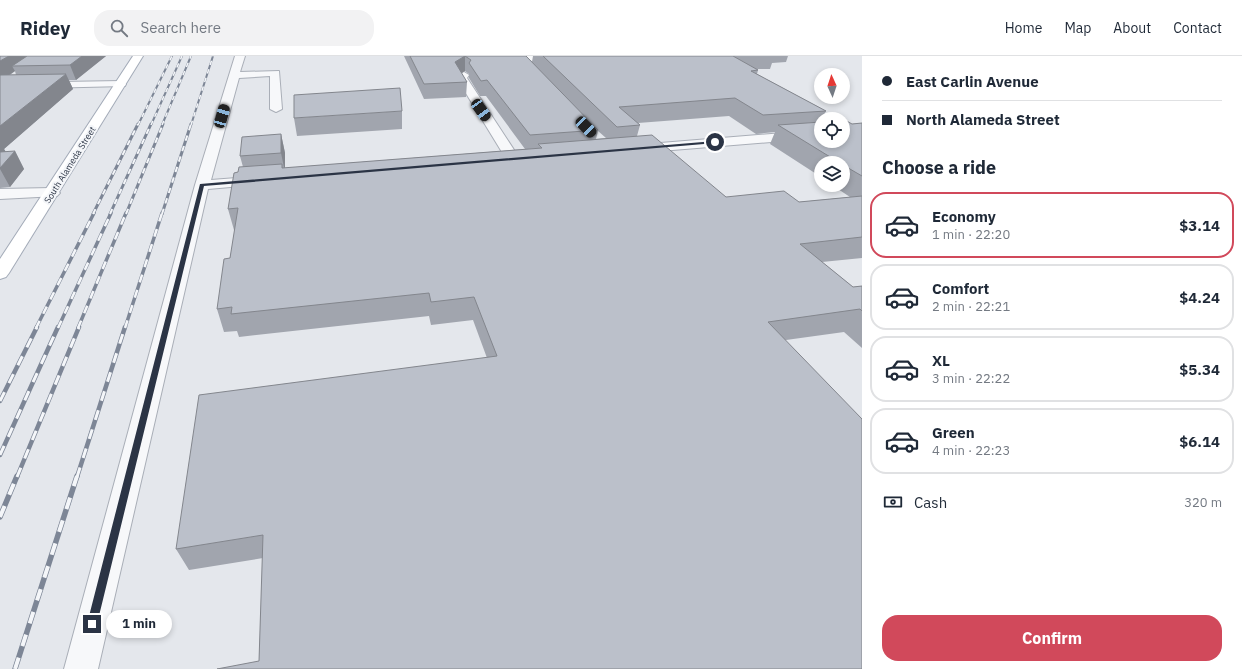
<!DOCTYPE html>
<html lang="en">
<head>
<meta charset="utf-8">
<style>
  :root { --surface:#fff; --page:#f2f2f3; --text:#1f2937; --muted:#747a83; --line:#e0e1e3; --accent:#d1495b }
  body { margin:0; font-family:"IBM Plex Sans",sans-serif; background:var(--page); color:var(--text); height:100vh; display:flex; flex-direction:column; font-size:15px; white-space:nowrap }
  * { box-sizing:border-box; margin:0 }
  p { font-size:13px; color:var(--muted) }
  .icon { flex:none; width:22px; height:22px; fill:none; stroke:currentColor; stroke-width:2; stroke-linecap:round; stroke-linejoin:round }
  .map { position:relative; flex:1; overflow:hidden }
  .panel { display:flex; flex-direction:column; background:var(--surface); width:380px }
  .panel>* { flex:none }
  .top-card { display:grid; align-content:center; height:88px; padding:0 20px; background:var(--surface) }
  .needle { width:26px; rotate:357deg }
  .tools { position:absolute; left:814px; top:12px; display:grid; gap:8px }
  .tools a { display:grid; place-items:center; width:36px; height:36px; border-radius:50%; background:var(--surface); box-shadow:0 2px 6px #0003; font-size:20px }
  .end { position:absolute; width:18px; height:18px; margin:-9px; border:5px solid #2b3445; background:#fff; box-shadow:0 0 0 2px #fff }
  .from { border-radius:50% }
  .bubble { position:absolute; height:28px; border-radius:14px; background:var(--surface); box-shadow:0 2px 6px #0003; font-size:13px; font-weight:700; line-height:28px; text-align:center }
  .car { position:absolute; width:12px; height:24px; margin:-12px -6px; border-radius:5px; box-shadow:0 0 3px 1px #0007; background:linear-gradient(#222 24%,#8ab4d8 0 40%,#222 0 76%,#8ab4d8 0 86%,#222 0) }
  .top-card b { display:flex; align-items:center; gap:14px; height:38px; font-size:15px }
  .top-card b+b { border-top:1px solid var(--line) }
  .top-card i { width:10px; height:10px; background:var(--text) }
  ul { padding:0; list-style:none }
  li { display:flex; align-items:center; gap:12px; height:66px; margin:0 8px 6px; padding:0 12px; border:2px solid var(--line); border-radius:16px }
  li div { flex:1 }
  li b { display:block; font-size:15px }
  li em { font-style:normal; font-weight:700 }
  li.current { border-color:var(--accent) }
  li>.icon { width:36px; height:36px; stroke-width:1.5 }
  h2 { padding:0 20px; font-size:18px; line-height:48px }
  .pay { display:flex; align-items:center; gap:10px; height:44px; padding:0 20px; font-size:15px }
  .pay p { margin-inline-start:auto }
  .cta { display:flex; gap:8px; margin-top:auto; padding:8px 20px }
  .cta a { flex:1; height:46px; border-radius:16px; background:var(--accent); color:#fff; font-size:16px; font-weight:700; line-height:46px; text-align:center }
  header { display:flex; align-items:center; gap:24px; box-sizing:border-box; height:56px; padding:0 20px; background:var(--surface); border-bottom:1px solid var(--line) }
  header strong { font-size:19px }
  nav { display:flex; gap:22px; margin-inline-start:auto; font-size:14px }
  .search { width:280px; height:36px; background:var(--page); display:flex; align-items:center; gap:10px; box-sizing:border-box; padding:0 14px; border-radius:16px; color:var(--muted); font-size:15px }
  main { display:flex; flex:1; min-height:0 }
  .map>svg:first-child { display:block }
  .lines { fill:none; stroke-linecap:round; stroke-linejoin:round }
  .minor-casing { stroke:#a9aeb7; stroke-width:2 }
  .major-casing { stroke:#a3abb8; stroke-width:2 }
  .minor { fill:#f7f8fa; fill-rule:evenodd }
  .major { fill:#fff; fill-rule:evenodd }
  .rail-far4-casing { stroke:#7d8696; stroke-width:2 }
  .rail-far3-casing { stroke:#7d8696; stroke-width:3 }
  .rail-far2-casing { stroke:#7d8696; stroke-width:3.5 }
  .rail-far1-casing { stroke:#7d8696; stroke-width:4.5 }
  .rail-casing { stroke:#7d8696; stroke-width:5.5 }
  .rail-far4 { stroke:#f4f6f9; stroke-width:1.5; stroke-dasharray:4.5; stroke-linecap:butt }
  .rail-far3 { stroke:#f4f6f9; stroke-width:2; stroke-dasharray:5.5; stroke-linecap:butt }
  .rail-far2 { stroke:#f4f6f9; stroke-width:2.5; stroke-dasharray:8; stroke-linecap:butt }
  .rail-far1 { stroke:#f4f6f9; stroke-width:3; stroke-dasharray:10; stroke-linecap:butt }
  .rail { stroke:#f4f6f9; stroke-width:4; stroke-dasharray:12; stroke-linecap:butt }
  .wall { fill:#a1a5ae; fill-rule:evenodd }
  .shaded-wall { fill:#83868d }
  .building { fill:#bbc0ca; stroke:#83868d }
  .route { fill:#2b3445 }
  .labels { text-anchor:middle; stroke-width:4; stroke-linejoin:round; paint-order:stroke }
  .far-street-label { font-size:9px; fill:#2b3445; stroke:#f4f6f9 }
</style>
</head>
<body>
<header>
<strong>Ridey</strong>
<div class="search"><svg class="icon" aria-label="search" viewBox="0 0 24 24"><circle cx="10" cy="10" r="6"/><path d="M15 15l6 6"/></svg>Search here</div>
<nav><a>Home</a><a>Map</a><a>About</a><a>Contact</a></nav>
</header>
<main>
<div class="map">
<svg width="862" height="613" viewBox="0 0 862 613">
  <rect width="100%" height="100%" fill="#e4e7ec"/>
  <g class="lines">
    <defs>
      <path id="minor" d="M235,0H245L240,16L279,15L282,53L276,56L270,53V20L239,22L211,124L263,120L268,121L270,124L268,127L263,128L208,133L98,613H64L195,129Z
        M523,0H576L571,3L529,5L541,19L536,22L532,21L516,3Z
        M464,16L469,19L467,22L520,103L518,106H508L456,21Z
        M121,25L126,28L125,30L0,33V27Z
        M821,74V82L636,97L631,96L629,93L631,90L636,89Z
        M52,132L57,134L60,137L57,140L0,143V133Z"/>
      <path id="major" d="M133,0H143L9,217L6,221L0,223V203Z"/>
    </defs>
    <use href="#minor" class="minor-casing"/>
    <use href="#major" class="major-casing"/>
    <use href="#minor" class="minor"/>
    <use href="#major" class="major"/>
    <defs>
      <path id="rail-far4" d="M138,69L172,0
        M151,69L182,0
        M162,69L191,0
        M191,69L213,0"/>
      <path id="rail-far3" d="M93,158L138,68
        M110,158L151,68
        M126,158L163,68
        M162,158L191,68"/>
      <path id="rail-far2" d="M36,272L94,157
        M58,272L111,157
        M78,272L126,157
        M125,272L162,157"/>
      <path id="rail-far1" d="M0,345L37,271
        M0,399L58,271
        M17,421L79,271
        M77,421L125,271"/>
      <path id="rail" d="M0,461L17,420
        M15,613L77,420"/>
    </defs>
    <use href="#rail-far4" class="rail-far4-casing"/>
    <use href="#rail-far3" class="rail-far3-casing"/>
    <use href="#rail-far2" class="rail-far2-casing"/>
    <use href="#rail-far1" class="rail-far1-casing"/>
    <use href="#rail" class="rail-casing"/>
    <use href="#rail-far4" class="rail-far4"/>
    <use href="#rail-far3" class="rail-far3"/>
    <use href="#rail-far2" class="rail-far2"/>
    <use href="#rail-far1" class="rail-far1"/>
    <use href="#rail" class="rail"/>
  </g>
  <path class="wall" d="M0,0H106L76,24H69L73,33L4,93L6,96L15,95L24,113L10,131L0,132ZM15,15L16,19H10Z
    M404,0H526L532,6L533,0H788L786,6L772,7L770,13H757L758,14L757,18L826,55L822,63H821V85L852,68L862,67V202L822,206L853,231L862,230V292L844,276L786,284L259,605L263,502L189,514L176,493L487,302L473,264L431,269L429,260L239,281L237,275L224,276L217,253L230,202L235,174H234L228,153L238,116L243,111L240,100L281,78L285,97V112L525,93L486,40H480L469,22V18L465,15L461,17L467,26L466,41L424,43ZM729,60L756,78L775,76L770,88L821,121V107H843V129H832L850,141L799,146L726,141L637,80L640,69L638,67ZM598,75L606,82L596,83Z
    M402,55V73L297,80L294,62Z"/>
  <path class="shaded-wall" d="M9,0H38L12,10L15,15L0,25V5Z
    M82,0H106L76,24L70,9Z
    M465,0V15L455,21V6Z
    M66,18L73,33L4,93L8,100L0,107V70Z
    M281,78L285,97V116L281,97Z
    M15,95L24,113L10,131L0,113V112Z"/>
  <path class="building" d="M0,0H9L0,5Z
    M27,0H82L70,9L12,10Z
    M410,0H526L598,74L530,79L487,24L481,25L469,7L471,4L465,0L455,6L467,26L424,28Z
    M543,0H733L758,14L751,15L826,55L763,59L735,42L619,51L640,69L617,71Z
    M66,18L0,70V19Z
    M400,32L402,55L294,62V39Z
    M831,57L842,63H830Z
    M843,63L852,68L862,67V120L843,109V107H840L778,69L821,66V85H843Z
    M281,78V97L240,100L242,81Z
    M652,79L726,141L784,135L799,146L862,140V181L800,188L853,231L862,230V255L860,253L768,266L862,363V613H217L259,605L263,479L176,493L199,339L497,300L474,241L431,246L429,237L231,258L232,251L217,253L224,203L230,202L238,152L228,153L234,117L238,116L239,111L282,108V112L542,92L538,88Z
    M15,95L0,112V96Z"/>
  <path class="route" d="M715,85L716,87L204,130L97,568L95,571L92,572L89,571L87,568L200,128Z"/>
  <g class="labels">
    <g class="far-street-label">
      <text transform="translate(70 109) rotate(-58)" y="3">South Alameda Street</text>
    </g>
  </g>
</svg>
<div class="tools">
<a><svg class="needle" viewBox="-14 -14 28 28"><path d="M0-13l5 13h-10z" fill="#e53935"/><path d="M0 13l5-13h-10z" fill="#747a83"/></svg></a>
<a><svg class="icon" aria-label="locate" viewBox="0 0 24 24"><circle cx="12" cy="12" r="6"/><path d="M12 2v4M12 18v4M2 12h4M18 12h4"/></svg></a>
<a><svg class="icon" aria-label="layers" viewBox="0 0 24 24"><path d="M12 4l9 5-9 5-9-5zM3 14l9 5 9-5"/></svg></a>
</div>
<i class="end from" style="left:715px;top:86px"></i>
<i class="end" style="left:92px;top:568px"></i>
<div class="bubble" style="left:106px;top:554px;width:66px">1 min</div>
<i class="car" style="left:481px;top:54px;rotate:145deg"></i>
<i class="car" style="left:222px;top:60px;rotate:16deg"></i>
<i class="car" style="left:586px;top:71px;rotate:136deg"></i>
</div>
<section class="panel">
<div class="top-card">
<b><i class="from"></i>East Carlin Avenue</b>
<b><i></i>North Alameda Street</b>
</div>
<h2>Choose a ride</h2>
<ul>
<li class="current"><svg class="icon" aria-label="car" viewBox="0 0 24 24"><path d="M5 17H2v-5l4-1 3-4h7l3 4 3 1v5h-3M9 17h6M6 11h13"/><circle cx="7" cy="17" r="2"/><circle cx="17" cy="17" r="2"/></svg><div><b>Economy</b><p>1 min · 22:20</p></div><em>$3.14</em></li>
<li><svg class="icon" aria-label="car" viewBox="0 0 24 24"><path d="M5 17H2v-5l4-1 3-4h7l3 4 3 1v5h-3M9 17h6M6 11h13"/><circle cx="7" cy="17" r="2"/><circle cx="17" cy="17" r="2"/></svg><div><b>Comfort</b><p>2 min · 22:21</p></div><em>$4.24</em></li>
<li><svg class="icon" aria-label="car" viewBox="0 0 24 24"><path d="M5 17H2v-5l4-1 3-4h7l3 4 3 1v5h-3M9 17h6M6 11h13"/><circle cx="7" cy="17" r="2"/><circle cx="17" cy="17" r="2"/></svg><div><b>XL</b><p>3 min · 22:22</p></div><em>$5.34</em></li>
<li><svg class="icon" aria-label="car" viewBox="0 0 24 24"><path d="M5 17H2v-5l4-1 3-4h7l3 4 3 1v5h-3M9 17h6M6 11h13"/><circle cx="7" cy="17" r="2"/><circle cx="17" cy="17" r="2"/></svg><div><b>Green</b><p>4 min · 22:23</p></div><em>$6.14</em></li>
</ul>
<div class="pay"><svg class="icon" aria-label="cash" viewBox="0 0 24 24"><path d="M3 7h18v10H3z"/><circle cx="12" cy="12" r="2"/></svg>Cash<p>320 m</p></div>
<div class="cta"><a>Confirm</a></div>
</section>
</main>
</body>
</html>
